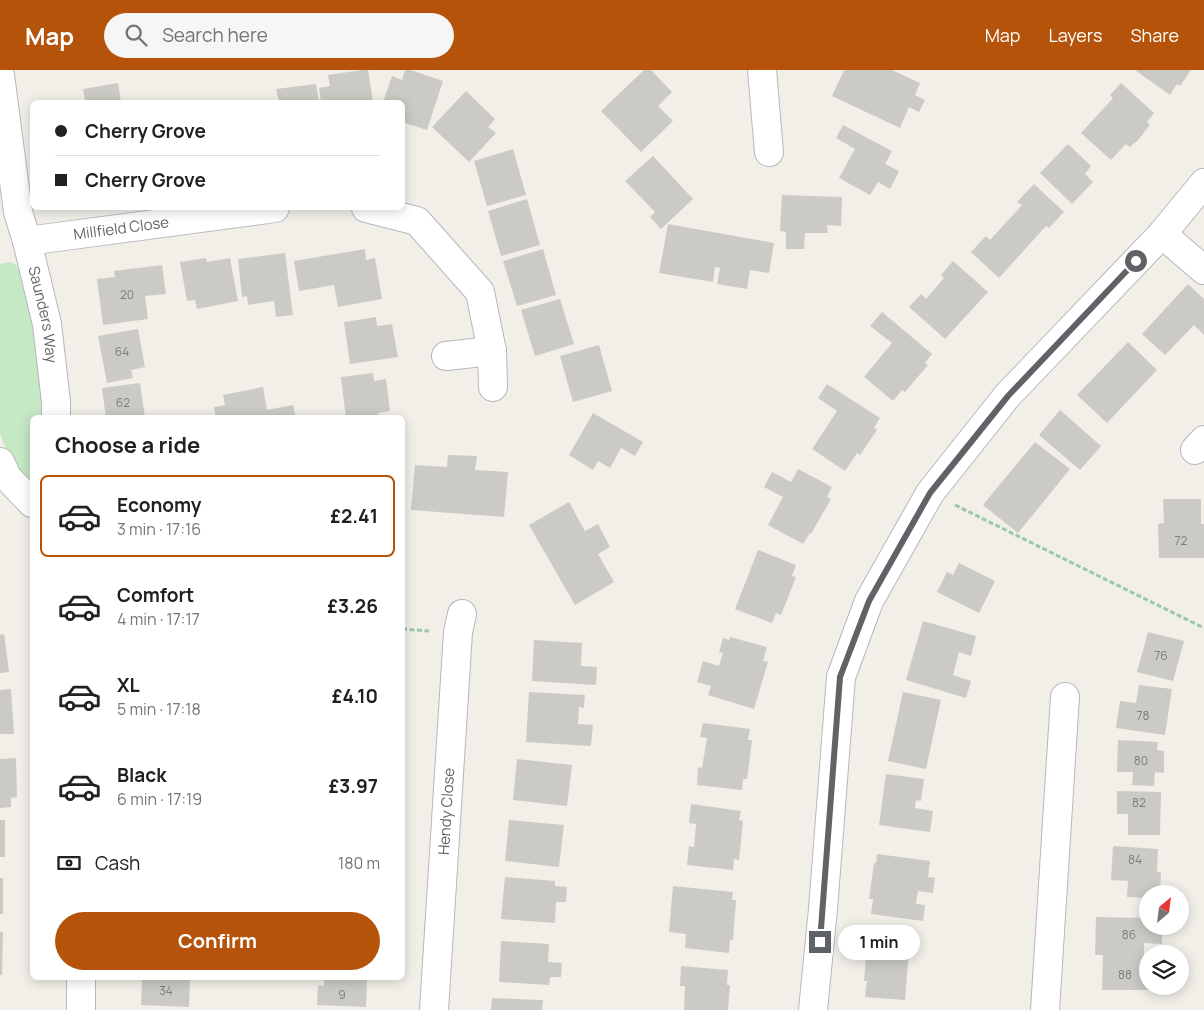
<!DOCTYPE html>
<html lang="en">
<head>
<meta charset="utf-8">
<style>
  :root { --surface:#fff; --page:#f6f6f6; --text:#202124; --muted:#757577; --line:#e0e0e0; --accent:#b45309 }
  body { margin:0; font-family:Manrope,sans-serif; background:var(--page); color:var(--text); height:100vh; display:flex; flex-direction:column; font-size:19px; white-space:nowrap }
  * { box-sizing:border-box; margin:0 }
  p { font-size:16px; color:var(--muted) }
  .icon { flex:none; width:28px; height:28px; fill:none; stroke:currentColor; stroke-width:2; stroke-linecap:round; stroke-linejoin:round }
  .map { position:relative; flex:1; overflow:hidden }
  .details { position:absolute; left:30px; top:345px; width:375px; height:565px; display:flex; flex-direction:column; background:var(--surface); border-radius:8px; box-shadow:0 2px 12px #0003 }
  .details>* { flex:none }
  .guide { position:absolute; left:30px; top:30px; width:375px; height:110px; border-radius:8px; box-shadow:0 2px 12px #0003; display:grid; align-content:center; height:110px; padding:0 25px; background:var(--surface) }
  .needle { width:32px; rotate:28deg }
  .buttons { position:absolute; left:1139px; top:815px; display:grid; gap:10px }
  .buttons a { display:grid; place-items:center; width:50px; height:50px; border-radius:50%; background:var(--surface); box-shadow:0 2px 12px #0003; font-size:25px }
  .end { position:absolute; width:22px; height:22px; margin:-11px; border:6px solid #5f6368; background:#fff; box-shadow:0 0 0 2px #fff }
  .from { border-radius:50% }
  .bubble { position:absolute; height:35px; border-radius:18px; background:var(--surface); box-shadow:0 2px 12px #0003; font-size:16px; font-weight:700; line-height:35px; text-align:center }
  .guide b { display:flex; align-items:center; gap:18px; height:48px; font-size:19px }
  .guide b+b { border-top:1px solid var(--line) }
  .guide i { width:12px; height:12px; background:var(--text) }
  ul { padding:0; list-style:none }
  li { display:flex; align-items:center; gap:15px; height:82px; margin:0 10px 8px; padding:0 15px; border:2px solid transparent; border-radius:8px }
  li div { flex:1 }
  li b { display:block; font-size:19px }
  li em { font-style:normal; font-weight:700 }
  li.on { border-color:var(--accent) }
  li>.icon { width:45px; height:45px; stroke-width:1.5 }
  h2 { padding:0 25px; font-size:22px; line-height:60px }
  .pay { display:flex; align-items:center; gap:12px; height:55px; padding:0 25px; font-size:19px }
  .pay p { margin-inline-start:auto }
  .action { display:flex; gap:10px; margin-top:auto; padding:10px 25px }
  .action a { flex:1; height:58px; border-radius:30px; background:var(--accent); color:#fff; font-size:20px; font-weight:700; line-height:58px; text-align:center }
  header { display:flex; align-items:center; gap:30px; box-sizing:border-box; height:70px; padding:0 25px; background:var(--accent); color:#fff }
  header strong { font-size:24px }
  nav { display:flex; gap:28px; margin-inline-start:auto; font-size:18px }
  .search { width:350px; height:45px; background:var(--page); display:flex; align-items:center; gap:12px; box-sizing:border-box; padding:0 18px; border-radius:28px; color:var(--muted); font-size:19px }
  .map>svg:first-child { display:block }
  .green { fill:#c5e8c5 }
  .building { fill:#cccac5 }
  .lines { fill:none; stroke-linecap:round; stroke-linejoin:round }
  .minor-casing { stroke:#b5b8bc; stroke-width:30 }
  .path { stroke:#9cc7a9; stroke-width:3; stroke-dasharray:5 2.5; stroke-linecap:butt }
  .minor { stroke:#fff; stroke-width:28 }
  .route { stroke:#5f6368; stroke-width:6 }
  .labels { text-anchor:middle; stroke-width:4; stroke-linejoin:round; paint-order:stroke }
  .number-label { font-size:12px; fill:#7a7d7f }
  .street-label { font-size:15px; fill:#5f6368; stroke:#fff }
</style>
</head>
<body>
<header>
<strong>Map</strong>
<div class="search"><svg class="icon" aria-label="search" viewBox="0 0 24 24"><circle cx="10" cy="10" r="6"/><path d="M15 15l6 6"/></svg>Search here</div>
<nav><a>Map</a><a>Layers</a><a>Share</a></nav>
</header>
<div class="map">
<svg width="1204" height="940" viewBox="0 0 1204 940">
  <rect width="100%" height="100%" fill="#f1efe8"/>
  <path class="green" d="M9,192L16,195L36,238L45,347L32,348V407L28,408L14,398L0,364V194Z"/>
  <path class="building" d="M362,0H368L373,32H321L319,18L330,16L328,5Z
    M405,0H411L443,11L427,60L402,52V32H383L392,6L402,10Z
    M644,0H651L672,22L658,36L673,51L641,82L601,41Z
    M844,0H892L920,13L915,25L925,30L919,42L909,37L900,58L832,26Z
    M1135,0H1191L1180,16L1177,14L1170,25Z
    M118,13L121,32H78L85,30L83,19Z
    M1121,13L1154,43L1147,52L1150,55L1138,70L1130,77L1126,74L1111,90L1081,63L1113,28L1110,25Z
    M316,14L319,32H279L276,19Z
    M466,21L495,49L488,57L496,63L469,92L432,57Z
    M843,55L892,81L885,94L899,101L890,119L878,112L870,125L839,108L855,79L836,68Z
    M1068,74L1091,96L1085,104L1093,112L1072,134L1040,103Z
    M513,79L526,125L487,136L474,91Z
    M653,86L693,129L661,159L650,147L655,142L625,111Z
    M1034,114L1064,142L1049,158L1046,156L999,208L971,182L986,166L990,170L1022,135L1017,132Z
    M782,125L842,127L841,156L827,155L828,163H805L804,179H786V162L780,161Z
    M527,129L540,175L501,186L488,141Z
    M668,154L774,173L769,203L750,200L747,219L717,214L720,198L715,197L713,212L659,203Z
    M365,179L366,190L375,188L382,229L338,237L334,215L299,221L294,191Z
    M543,179L556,225L517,236L503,191Z
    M285,183L293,245L276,247L274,231L248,235L247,226L242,227L238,189Z
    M206,188L207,192L230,188L238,231L197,239L195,230L187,231L180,192Z
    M953,191L988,222L945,269L909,237L921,224L926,229L944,208L941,205Z
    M162,195L166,224L145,226L148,249L103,255L97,209L115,207L114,201Z
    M1188,214L1204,229V265L1194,255L1165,285L1142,264Z
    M560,229L574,274L535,286L521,240Z
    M882,242L932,284L925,293L928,295L905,322L902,320L893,331L864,307L892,273L870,256Z
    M376,247L377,256L392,254L398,287L350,294L344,252Z
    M138,259L145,297L131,300L133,308L107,313L98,266Z
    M1128,272L1157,300L1107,353L1077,325Z
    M599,275L612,321L573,332L560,286Z
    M373,303L374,311L386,309L390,341L378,343L379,348H346L341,307Z
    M140,313L145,348H106L102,318Z
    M827,314L880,348L874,358L877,360L860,385L857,383L845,401L812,379L837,341L818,328Z
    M263,317L267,340L293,335L296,348H216L214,337L225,335L223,325Z
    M1060,340L1101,376L1080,400L1039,365Z
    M593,343L643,372L635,386L621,378L610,398L598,391L593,400L569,385Z
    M1035,372L1070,399L1018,463L983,435Z
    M448,385L477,386L475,400L508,402L504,447L411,440L415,395L447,397Z
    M798,399L832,417L827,427L831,429L811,464L810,463L803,474L768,455L783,427L764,417L772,402L791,412Z
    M1163,429H1201V454H1204V488H1159L1158,454L1164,453Z
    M569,432L585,461L598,454L610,477L598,484L614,512L575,535L529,455Z
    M758,480L796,495L792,506L796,507L781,545L776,543L772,553L735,539Z
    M959,493L995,511L979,543L937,522L947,502L953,505Z
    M923,551L976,566L971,586L959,582L953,605L971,611L966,628L906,610Z
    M1148,562L1184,571L1173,611L1137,602Z
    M4,564L9,602L0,603V565Z
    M730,567L767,577L763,591L768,592L754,639L708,625L711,616L697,612L703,591L719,596L723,583L719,582L723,568L729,570Z
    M534,570L582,573L581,596L597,597L596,615L532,611Z
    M1139,615L1172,619L1165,665L1116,658L1120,631L1136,633Z
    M11,619L14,664H0V620Z
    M529,622L585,625L584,638L579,637L578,654L593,655L591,676L526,672Z
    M903,622L941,630L926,699L888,691Z
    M703,653L750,659L748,670H752L747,709H743L742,720L697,715L698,697L702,698L707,668L700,667Z
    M1118,670L1158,672L1157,680L1164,681V703L1155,702L1154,716L1132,715L1133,702H1117Z
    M16,688L17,727L11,728V737L0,738V689Z
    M517,689L572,695L567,736L513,730Z
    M886,704L924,709L921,731L916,730L915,738L933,741L930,762L879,755Z
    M1117,721L1161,722L1160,765H1128V744H1117Z
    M691,734L741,741L739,750L743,751L739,790L734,789L733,800L687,795L689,776L694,777L696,754L689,753Z
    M0,750H5V787H0Z
    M509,750L564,755L559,797L505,791Z
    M1113,776L1158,779L1157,802H1161L1160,824H1148V828L1127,827L1128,811L1111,810Z
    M877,784L930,791L928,807L935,808L933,823L918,821L916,834L925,835L923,851L871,844L873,829H869L874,793H876Z
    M505,807L555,811V816L567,817L566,832H556L555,853L501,849Z
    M0,808H3V844H0Z
    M673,816L733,822L732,830H736L733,870H730L729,883L685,878L686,864L669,862Z
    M1096,847L1148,848V856H1162V874L1144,873V893H1148V916H1160V920H1102L1103,885H1095Z
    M0,862H3L2,905H0Z
    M871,865L910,868L905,930L865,927L867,911H864L867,874H870Z
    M501,871L549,874L548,892L562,893L561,907H550L549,915L499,912Z
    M681,896L728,900L727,915H730L728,940H684L685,916H680Z
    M142,908H190L189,937L141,935Z
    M324,908H367L366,937L317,935L318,915L324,916Z
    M492,928L543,930L542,940H491Z"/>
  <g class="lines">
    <defs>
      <g id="minor">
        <path d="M762,0L769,82"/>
        <path id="s1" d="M0,5L18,142L27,171L47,254L56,332V348"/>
        <path d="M366,138L417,151L480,222L492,281L493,317"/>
        <path d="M1162,164L1204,200"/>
        <path id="s2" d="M27,171L275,138"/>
        <path d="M446,286L492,281"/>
        <path d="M1195,380L1204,370"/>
        <path d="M0,392L7,407L32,433"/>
        <path d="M81,940V908"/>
        <path id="s3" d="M434,940L458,562L462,544"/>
        <path d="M813,940L823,839L841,607L869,531L930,423L1007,326L1162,164L1204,113"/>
        <path d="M1045,940L1065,627"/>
      </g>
    </defs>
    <use href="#minor" class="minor-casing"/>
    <path class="path" d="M955,435L1204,558
      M402,559L429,561"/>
    <use href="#minor" class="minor"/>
  </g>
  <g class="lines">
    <path class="route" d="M820,872L840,607L869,531L930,423L1008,326L1136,191"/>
  </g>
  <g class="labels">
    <g class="number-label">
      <text x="127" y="229">20</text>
      <text x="122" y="286">64</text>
      <text x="123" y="337">62</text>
      <text x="1181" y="475">72</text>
      <text x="1161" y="590">76</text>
      <text x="1143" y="650">78</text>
      <text x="1141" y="695">80</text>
      <text x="1139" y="737">82</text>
      <text x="1135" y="794">84</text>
      <text x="1129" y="869">86</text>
      <text x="1125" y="909">88</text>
      <text x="166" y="925">34</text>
      <text x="342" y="929">9</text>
    </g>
    <g class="street-label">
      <text dy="5" stroke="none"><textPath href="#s2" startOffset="95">Millfield Close</textPath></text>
      <text dy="5" stroke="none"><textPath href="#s1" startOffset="244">Saunders Way</textPath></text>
      <text dy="5" stroke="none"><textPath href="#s3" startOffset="199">Hendy Close</textPath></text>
    </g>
  </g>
</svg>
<div class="buttons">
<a><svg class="needle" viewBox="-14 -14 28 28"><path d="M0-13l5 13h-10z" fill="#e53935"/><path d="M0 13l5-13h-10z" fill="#757577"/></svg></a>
<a><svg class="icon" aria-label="layers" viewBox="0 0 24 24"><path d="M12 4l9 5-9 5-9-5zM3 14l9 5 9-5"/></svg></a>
</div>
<i class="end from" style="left:1136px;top:191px"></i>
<i class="end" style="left:820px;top:872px"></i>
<div class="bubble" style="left:838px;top:855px;width:82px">1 min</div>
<div class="guide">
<b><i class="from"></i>Cherry Grove</b>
<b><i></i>Cherry Grove</b>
</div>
<section class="details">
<h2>Choose a ride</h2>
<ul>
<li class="on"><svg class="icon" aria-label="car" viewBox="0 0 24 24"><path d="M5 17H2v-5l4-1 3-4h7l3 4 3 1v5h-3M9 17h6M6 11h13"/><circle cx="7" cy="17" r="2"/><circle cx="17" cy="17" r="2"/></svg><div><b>Economy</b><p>3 min · 17:16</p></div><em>£2.41</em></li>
<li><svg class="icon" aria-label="car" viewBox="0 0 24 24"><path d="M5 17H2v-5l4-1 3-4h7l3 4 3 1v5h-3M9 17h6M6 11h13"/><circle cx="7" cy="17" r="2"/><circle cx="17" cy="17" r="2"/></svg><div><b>Comfort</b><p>4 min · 17:17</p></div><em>£3.26</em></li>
<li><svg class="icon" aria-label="car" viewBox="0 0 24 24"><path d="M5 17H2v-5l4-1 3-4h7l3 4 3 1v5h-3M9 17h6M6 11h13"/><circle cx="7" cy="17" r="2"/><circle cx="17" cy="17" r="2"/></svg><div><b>XL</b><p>5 min · 17:18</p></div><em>£4.10</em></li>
<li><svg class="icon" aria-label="car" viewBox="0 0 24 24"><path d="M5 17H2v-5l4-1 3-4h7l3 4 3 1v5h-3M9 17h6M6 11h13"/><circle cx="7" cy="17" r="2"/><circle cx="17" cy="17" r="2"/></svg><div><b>Black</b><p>6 min · 17:19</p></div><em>£3.97</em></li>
</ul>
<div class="pay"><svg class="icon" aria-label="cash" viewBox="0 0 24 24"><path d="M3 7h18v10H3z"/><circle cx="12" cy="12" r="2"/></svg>Cash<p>180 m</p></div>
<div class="action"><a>Confirm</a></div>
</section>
</div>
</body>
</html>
